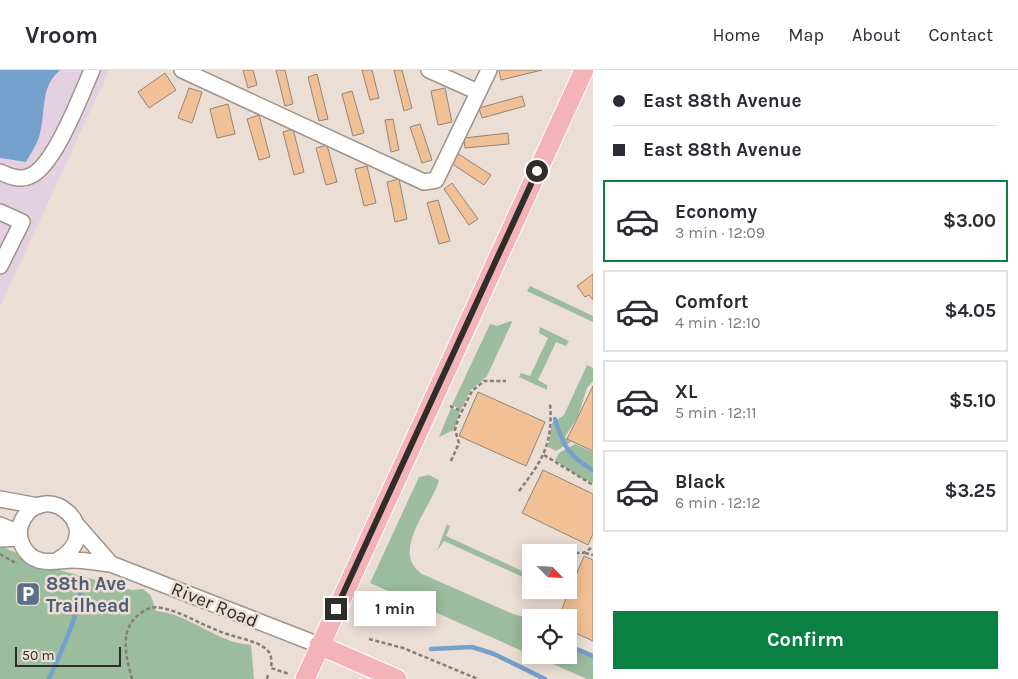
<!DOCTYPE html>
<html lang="en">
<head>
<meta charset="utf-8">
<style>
  :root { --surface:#fff; --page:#f7f7f7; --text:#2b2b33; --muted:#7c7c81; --line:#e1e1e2; --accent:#0b8043 }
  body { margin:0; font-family:Karla,sans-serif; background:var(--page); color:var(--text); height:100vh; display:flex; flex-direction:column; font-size:19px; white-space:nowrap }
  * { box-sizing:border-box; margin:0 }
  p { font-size:16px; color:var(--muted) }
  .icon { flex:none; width:28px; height:28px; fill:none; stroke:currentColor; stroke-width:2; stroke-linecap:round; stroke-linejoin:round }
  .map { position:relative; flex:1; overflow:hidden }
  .details { display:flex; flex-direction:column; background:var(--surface); width:425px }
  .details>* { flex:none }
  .banner { display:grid; align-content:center; height:110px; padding:0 20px; background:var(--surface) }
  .needle { width:32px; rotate:114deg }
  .controls { position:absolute; left:522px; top:474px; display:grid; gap:10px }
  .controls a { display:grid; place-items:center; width:55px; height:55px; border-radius:0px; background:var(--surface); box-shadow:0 2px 12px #0003; font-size:25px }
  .scale { position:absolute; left:15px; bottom:12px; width:106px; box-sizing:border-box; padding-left:5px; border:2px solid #322d29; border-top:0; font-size:14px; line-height:18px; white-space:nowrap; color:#322d29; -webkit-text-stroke:4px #ebded4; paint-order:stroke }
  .end { position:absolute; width:22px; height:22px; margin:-11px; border:6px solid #322d29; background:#fff; box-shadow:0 0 0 2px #fff }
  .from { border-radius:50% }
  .bubble { position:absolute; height:35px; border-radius:0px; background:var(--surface); box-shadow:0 2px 12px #0003; font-size:16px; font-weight:700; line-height:35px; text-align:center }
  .banner b { display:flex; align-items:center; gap:18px; height:48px; font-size:19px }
  .banner b+b { border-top:1px solid var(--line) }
  .banner i { width:12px; height:12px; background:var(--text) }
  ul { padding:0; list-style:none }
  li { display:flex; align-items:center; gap:15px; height:82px; margin:0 10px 8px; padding:0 10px; border:2px solid var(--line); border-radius:0px }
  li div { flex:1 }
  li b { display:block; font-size:19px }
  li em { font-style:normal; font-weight:700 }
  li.on { border-color:var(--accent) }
  li>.icon { width:45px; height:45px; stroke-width:1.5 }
  .cta { display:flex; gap:10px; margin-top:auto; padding:10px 20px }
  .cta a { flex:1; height:58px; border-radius:0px; background:var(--accent); color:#fff; font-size:20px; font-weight:700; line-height:58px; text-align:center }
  header { display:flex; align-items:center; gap:30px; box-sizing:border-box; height:70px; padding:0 25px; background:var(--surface); border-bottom:1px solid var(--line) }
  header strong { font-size:24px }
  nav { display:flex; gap:28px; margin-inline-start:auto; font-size:18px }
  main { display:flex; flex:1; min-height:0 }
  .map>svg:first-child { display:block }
  .industrial { fill:#e3d0e0 }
  .green { fill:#9cbc9e }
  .water { fill:#75a0cc }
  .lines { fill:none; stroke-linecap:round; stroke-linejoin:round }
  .stream { stroke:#75a0cc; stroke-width:4.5 }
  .building { fill:#f1c095; stroke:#91857c }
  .minor-casing { stroke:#a0948a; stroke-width:18 }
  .major-casing { stroke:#fff; stroke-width:21 }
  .path { stroke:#857d76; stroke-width:2.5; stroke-dasharray:4 2.5; stroke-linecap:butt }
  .minor { stroke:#fff; stroke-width:15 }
  .major { stroke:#f4b4b7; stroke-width:19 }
  .route { stroke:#322d29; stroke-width:6 }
  .labels { text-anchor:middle; stroke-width:5; stroke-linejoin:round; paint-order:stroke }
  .service-label { font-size:19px; font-weight:bold; fill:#4e5e75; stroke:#ebded4; text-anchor:start }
  .street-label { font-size:19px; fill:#322d29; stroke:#ebded4 }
</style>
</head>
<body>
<header>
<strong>Vroom</strong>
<nav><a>Home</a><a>Map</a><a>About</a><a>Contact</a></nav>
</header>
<main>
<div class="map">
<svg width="593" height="609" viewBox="0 0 593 609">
  <rect width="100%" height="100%" fill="#ebded4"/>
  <path class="industrial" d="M0,0H109L0,237Z"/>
  <path class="green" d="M530,216L593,246V252L527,221Z
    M511,251L512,252L487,306L471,320L461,339L452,335L490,254L497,256Z
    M540,257L569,271L566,276L556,272L538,310L547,315V320L519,307L521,303L530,306L548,268L539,263Z
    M587,295L593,298V311L587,318L578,346L565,367L571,372L556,381L548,377L552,353L564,345Z
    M451,338L460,341L454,360L439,367Z
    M575,374L593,382V413L581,408L555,390L559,383Z
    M429,405L439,410C432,437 389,482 422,504L513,544L528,548L536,546L537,547L531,548V585L370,513L419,407Z
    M447,454L450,456L446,466L531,505V520H535L527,522L525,520L529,510L444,471L437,481Z
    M0,476L52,498L132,520L143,519L151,526L156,541C190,544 217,573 251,575L254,609H0Z
    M569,577L593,587V609H587L532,585H569Z"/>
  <path class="water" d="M0,0H60C40,17 46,40 40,63C38,73 31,83 26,92L0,88Z"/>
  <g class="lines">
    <path class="stream" d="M555,349C562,374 570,388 593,400
      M537,546L538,548
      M569,576L593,586
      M431,579L472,577L494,584L545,609
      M49,609C63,576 79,547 82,511"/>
  </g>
  <path class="building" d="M243,0H253L257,15L248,18Z
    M276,0H285L293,34L285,36Z
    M362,0H372L379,28L370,30Z
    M394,0H402L412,38L404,41Z
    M499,0H542L501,10Z
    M165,3L176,20L149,38L138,22Z
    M317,4L328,49L319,51L308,7Z
    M189,18L202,22L192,53L178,48Z
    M445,18L452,52L438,55L431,21Z
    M352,21L364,63L353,66L342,24Z
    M522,26L525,36L482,48L479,38Z
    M228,34L235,64L217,68L210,39Z
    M259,45L270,87L259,90L247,49Z
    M393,49L399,80L391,82L385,50Z
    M420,54L432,90L422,93L410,57Z
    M293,59L304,102L294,105L283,62Z
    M508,63L509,74L465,78L464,68Z
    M327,75L337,112L326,115L316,78Z
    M457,83L491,105L484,115L451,93Z
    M367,96L376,133L364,136L355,99Z
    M399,109L407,149L395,152L387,112Z
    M452,113L478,149L469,155L444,119Z
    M438,130L450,171L439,174L427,133Z
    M593,204V230L589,225L585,227L577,216Z
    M593,316V381L567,369Z
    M478,322L545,352L526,396L459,366Z
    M543,400L593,424V464L588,475L522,443Z
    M584,486L593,490V571L569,560V548H558Z"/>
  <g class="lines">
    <defs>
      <path id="minor" d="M182,0L424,112L436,110L489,0
        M429,0L478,22
        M0,102C9,106 20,111 30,106C54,97 81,25 92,0
        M0,142L22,152L0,196
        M0,429L38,436
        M75,453L111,494
        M0,455L19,463
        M0,469L20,468
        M58,490C109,460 46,408 23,449C14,465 23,487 42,491C52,493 63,490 73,490C86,490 98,493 111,494L319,575"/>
      <path id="major" d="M319,575L397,609
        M305,609L584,0"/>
    </defs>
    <use href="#minor" class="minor-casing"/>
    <use href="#major" class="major-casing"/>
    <path class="path" d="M450,336L462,341
      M544,385L593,415
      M451,391L459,373L455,360L458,349L472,321L484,311H506
      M519,421C544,388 553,374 550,332
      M569,483H583L593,477
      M585,483L593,485
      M0,484L17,494
      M369,569L403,578L478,609
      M132,609C126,587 118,558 141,543C148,538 154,536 162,538C182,542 200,554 219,561C232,567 255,570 265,578C272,583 272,591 271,598L289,604
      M267,609L268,604"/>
    <use href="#minor" class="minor"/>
    <use href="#major" class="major"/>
  </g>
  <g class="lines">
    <path class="route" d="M336,539L537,101"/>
  </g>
  <defs>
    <symbol id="parking-square" viewBox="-11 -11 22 22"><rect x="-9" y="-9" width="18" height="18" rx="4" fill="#5c6f8a" stroke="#ebded4"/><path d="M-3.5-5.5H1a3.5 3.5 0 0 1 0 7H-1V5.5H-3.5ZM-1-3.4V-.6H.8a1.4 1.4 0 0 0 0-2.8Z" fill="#fff"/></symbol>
  </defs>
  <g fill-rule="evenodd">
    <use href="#parking-square" x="14" y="510" width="28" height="28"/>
  </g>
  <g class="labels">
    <g class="service-label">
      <text x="46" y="520">88th Ave<tspan x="46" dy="22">Trailhead</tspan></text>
    </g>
    <g class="street-label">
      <text transform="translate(215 534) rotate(22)" y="7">River Road</text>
    </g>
  </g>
</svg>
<div class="controls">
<a><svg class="needle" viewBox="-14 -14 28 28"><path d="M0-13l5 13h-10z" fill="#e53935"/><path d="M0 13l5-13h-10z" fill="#7c7c81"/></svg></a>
<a><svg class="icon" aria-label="locate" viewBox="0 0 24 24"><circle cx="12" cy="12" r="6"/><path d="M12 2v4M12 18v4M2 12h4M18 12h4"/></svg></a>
</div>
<div class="scale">50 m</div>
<i class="end from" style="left:537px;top:101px"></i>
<i class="end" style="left:336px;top:539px"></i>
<div class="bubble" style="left:354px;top:521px;width:82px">1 min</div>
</div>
<section class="details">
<div class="banner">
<b><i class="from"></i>East 88th Avenue</b>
<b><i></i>East 88th Avenue</b>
</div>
<ul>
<li class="on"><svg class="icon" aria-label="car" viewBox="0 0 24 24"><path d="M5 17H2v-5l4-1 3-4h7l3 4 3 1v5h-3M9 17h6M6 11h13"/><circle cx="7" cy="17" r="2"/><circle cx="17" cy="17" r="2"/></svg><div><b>Economy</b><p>3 min · 12:09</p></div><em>$3.00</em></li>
<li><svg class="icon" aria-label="car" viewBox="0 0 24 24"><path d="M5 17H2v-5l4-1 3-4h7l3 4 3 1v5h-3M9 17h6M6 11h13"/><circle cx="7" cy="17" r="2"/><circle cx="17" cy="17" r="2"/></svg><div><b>Comfort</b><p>4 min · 12:10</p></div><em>$4.05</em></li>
<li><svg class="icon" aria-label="car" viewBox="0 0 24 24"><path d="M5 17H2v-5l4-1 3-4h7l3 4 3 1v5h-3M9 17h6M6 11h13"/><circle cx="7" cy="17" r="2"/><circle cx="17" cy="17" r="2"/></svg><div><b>XL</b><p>5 min · 12:11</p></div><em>$5.10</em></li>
<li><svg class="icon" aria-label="car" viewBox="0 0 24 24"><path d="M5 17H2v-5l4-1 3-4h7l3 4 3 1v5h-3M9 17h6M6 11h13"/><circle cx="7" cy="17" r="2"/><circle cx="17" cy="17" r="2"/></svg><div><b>Black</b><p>6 min · 12:12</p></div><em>$3.25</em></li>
</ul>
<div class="cta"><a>Confirm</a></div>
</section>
</main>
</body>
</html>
